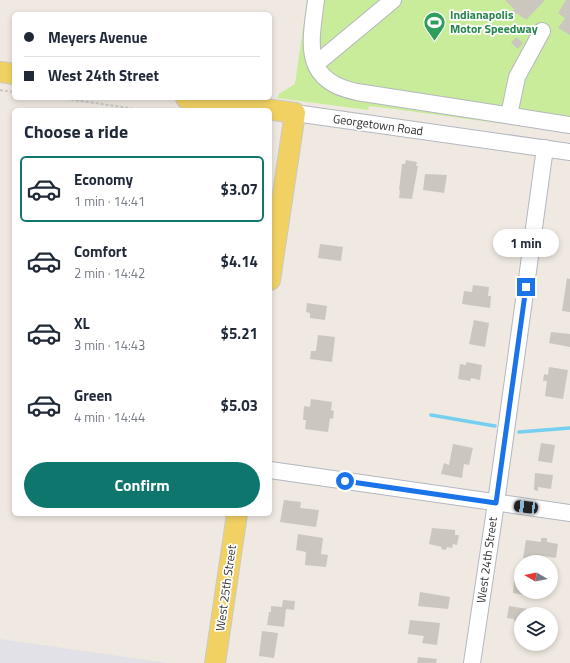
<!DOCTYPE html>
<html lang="en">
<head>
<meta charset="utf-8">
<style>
  :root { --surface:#fff; --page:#f6f6f7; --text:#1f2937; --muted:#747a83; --line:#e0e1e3; --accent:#0f766e }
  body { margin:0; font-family:"Titillium Web",sans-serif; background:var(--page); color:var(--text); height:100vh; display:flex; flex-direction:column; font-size:15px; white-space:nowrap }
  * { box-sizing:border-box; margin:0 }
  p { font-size:13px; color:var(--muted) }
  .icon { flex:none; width:22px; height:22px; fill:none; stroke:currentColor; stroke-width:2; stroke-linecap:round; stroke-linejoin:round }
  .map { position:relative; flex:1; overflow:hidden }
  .panel { position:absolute; left:12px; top:108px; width:260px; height:408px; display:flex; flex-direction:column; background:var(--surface); border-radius:6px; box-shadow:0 2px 6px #0003 }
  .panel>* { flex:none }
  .guide { position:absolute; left:12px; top:12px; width:260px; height:88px; border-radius:6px; box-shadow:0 2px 6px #0003; display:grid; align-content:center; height:88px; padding:0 12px; background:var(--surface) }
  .needle { width:26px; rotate:279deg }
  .tools { position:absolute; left:514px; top:555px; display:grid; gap:8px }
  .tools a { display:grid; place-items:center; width:44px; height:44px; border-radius:50%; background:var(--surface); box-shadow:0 2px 6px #0003; font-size:20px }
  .end { position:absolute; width:18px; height:18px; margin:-9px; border:5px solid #1a73e8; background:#fff; box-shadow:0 0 0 2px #fff }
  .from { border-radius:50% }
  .bubble { position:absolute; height:28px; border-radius:14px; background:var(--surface); box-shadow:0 2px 6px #0003; font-size:13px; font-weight:700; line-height:28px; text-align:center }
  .car { position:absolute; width:12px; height:24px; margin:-12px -6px; border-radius:5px; box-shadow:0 0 3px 1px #0007; background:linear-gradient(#222 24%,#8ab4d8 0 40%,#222 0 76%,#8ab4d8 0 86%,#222 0) }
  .guide b { display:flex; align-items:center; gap:14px; height:38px; font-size:15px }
  .guide b+b { border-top:1px solid var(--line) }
  .guide i { width:10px; height:10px; background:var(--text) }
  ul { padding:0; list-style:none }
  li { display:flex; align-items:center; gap:12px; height:66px; margin:0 8px 6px; padding:0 4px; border:2px solid transparent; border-radius:6px }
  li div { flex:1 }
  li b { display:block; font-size:15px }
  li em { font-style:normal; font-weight:700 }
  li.current { border-color:var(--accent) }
  li>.icon { width:36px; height:36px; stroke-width:1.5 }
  h2 { padding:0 12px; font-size:18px; line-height:48px }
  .button { display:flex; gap:8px; margin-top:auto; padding:8px 12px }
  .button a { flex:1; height:46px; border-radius:24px; background:var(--accent); color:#fff; font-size:16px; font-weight:700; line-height:46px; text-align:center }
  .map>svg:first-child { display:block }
  .industrial { fill:#e3e1e8 }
  .pitch { fill:#c9ec9a }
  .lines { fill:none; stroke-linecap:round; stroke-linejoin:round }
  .stream { stroke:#75cff0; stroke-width:3.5 }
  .building { fill:#cbc7bf }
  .minor-casing { stroke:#b4b7c1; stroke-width:18 }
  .major-casing { stroke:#c9c9c9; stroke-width:22 }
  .path { stroke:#c9c9c9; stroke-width:2; stroke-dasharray:3 2; stroke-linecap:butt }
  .minor { stroke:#fff; stroke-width:16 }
  .major { stroke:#f2d163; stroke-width:20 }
  .route { stroke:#1a73e8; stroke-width:5 }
  .labels { text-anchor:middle; stroke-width:3.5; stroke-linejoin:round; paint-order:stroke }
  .leisure-label { font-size:12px; font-weight:bold; fill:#27864d; stroke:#fff; text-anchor:start }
  .street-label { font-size:12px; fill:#2e2e2e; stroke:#fff }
</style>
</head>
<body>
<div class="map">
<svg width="570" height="663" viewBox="0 0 570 663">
  <rect width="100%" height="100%" fill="#efe9e1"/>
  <path class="industrial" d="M0,639L168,663H0Z"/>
  <path class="pitch" d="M307,0H570V133L394,109L369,106L368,110L277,98L279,94L295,84Z"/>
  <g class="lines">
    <path class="stream" d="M431,415L495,426
      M519,432L570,428"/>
  </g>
  <path class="building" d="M505,0H545L526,20L525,18L524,19L517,13L514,15L511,13L514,9Z
    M566,0H570V35L558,28L565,18L558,13Z
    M516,37L523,43L518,49L511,43Z
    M406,160L417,162L416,166H418L412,199L399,198L400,190H399L402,164H405Z
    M425,174L447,175L444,193L423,190Z
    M320,244L343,247L341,261L318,258Z
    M567,278L570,279V312L562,311Z
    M473,285L489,287L488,296H491L490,308L462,304L464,291L472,292Z
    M307,303L327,306L325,320L310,318V313L306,312Z
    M474,320L489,323L485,347L469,344Z
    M551,332L570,334V347L549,343Z
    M318,335L335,337L332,362L310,359L311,351H316Z
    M466,362L482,365L480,380L471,378L470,381L458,379L460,364L466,365Z
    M549,367L568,370L563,399L545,396L547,381H543L544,374L548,375Z
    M311,399L332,402L331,410L334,411L333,419L330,418L328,432L305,429L306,420H303L304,406L310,407Z
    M541,443L555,445L552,463L538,461Z
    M453,444L473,448L469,465L464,464L462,478L441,474L444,463L449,465Z
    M535,473L553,475L551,489L538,487V491L534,490Z
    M284,500L301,502L300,508L319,510L316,527L280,522Z
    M432,528L455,530V535H459L457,545L453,544L452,548L447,547L446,550L441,549L442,547L429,544Z
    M298,534L323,538L321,554L328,555L326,567L305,565L306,552L296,550Z
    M541,538H547V542L558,544L556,558L543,556V560L523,558L526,540L541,542Z
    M520,570L521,592H532L531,596L513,593L514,581L518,582Z
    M420,592L450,597L448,609L418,606Z
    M283,600L295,601L294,610L286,609L284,627L267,625L269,612H271V606L282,607Z
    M509,606L534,610L533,614H521V622L514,621V619L507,618Z
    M410,620L440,623L437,645L422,643L424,636L408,634Z
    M262,631L278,633L274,658L259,656Z
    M418,657L437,659L436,663H417Z"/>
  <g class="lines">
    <defs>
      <path id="minor" d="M316,0C310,45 302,81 357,92L570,125
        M316,64L393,0
        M295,113L570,152
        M509,115L517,77L542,31
        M270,470L570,513
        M472,663L496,503L545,148"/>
      <path id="major" d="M0,72L14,74
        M186,98L295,113L270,280
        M215,663L237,514"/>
    </defs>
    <use href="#minor" class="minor-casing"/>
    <use href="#major" class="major-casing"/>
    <path class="path" d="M0,90L14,92
      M61,98L142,110"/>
    <use href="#minor" class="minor"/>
    <use href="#major" class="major"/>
  </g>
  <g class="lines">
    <path class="route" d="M345,481L496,503L526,287"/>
  </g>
  <defs>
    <symbol id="stadium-pin" viewBox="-11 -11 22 30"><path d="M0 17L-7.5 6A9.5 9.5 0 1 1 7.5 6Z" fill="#2e9e5b" stroke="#fff"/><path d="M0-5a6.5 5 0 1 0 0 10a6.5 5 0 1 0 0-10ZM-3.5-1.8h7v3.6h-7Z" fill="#fff"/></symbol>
  </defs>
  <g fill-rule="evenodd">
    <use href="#stadium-pin" x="422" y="10" width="25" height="34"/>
  </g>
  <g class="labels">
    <g class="leisure-label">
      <text x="450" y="19">Indianapolis<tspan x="450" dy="14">Motor Speedway</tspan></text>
    </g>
    <g class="street-label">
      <text transform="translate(378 125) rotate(8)" y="4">Georgetown Road</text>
      <text transform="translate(487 560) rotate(-82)" y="4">West 24th Street</text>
      <text transform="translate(226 588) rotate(-82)" y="4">West 25th Street</text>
    </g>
  </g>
</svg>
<div class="tools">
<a><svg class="needle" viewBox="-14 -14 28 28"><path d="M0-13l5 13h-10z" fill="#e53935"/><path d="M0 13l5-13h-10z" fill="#747a83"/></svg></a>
<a><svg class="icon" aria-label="layers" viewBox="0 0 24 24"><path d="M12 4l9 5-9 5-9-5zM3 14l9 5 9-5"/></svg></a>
</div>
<i class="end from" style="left:345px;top:481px"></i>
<i class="end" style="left:526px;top:287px"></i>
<div class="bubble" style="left:493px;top:229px;width:66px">1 min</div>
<i class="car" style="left:526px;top:507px;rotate:277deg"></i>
<div class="guide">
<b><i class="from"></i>Meyers Avenue</b>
<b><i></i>West 24th Street</b>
</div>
<section class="panel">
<h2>Choose a ride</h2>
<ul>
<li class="current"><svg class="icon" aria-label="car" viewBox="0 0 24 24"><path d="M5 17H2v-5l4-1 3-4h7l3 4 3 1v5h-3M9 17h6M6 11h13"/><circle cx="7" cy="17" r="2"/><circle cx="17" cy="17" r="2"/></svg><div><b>Economy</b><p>1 min · 14:41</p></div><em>$3.07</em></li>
<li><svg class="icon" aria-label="car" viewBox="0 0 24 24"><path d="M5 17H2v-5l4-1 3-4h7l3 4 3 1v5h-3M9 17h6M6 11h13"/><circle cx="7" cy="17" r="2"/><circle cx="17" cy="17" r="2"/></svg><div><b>Comfort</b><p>2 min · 14:42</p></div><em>$4.14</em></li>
<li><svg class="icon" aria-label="car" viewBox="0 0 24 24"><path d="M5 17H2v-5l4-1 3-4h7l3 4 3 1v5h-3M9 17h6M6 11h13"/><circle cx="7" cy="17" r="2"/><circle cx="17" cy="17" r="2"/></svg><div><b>XL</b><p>3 min · 14:43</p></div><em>$5.21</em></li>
<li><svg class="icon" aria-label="car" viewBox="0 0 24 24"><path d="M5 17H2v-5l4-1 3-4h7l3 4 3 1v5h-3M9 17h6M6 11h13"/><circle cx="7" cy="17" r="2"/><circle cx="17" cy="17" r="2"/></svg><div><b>Green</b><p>4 min · 14:44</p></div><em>$5.03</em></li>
</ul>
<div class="button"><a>Confirm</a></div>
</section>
</div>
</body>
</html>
